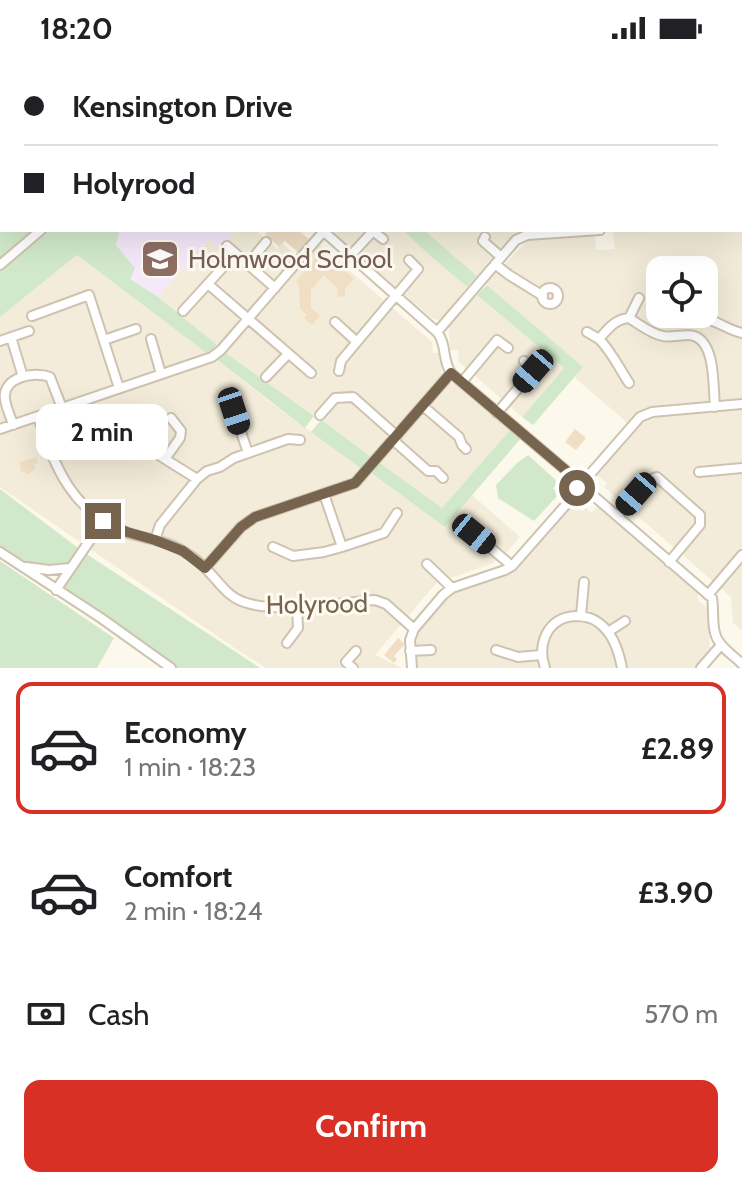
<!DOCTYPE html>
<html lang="en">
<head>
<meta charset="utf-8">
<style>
  :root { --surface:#fff; --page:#f2f2f2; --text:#202124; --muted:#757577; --line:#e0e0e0; --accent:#d93025 }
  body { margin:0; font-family:Cabin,sans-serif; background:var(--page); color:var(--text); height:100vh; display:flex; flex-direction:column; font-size:30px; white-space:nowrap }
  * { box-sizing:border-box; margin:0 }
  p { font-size:26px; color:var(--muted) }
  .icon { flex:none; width:44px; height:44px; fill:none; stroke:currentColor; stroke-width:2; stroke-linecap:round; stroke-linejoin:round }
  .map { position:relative; height:612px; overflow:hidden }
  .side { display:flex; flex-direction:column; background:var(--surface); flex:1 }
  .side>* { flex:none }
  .banner { position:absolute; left:0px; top:0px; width:742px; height:176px; box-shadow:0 8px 32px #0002; display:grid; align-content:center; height:176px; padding:0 24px; background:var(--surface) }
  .fabs { position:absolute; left:646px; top:200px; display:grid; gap:16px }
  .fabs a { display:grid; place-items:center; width:72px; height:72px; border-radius:16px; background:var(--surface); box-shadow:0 8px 32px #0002; font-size:40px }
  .end { position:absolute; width:36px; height:36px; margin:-18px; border:10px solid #76644f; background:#fff; box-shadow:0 0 0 4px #fff }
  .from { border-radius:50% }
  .bubble { position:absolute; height:56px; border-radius:16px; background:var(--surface); box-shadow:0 8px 32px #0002; font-size:26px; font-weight:700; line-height:56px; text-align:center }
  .car { position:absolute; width:24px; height:48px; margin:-24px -12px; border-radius:10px; box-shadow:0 0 6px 2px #0007; background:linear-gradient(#222 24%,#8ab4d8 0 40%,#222 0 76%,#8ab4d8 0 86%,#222 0) }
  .banner b { display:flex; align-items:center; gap:28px; height:76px; font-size:30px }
  .banner b+b { border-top:2px solid var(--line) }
  .banner i { width:20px; height:20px; background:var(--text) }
  ul { padding:14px 0 0; list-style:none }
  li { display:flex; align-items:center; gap:24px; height:132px; margin:0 16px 12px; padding:0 8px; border:4px solid transparent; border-radius:16px }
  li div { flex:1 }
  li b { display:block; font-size:30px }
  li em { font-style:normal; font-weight:700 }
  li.current { border-color:var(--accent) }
  li>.icon { width:72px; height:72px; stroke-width:1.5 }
  .pay { display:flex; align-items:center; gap:20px; height:88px; padding:0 24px; font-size:30px }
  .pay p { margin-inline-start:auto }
  .button { display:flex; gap:16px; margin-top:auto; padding:16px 24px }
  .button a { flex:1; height:92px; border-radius:16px; background:var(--accent); color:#fff; font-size:32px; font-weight:700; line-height:92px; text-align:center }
  .status { display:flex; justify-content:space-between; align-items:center; height:56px; padding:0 40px; background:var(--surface); direction:ltr }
  .status svg { height:22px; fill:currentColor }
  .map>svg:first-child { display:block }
  .residential { fill:#f3ecda; fill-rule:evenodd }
  .education { fill:#f5e8f9 }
  .green { fill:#d1e9ca }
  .building { fill:#f0dec5 }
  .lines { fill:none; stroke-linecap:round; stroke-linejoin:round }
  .minor-casing { stroke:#cec3b1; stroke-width:12 }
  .minor { stroke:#fff; stroke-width:8 }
  .route { stroke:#76644f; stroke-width:10 }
  .labels { text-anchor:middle; stroke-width:6; stroke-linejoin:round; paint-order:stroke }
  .education-label { font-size:26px; fill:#785e54; stroke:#fefcf2; text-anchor:start }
  .street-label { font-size:26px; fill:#76644f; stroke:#fefcf2 }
</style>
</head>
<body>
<div class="status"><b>18:20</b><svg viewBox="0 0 49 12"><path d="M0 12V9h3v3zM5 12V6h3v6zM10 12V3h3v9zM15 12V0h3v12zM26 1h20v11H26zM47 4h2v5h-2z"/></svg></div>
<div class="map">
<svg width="742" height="612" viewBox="0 0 742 612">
  <rect width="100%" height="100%" fill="#fcf8ec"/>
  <path class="residential" d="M0,0H265L260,2H2V160L0,162Z
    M388,0H742V15H740V2H383Z
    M742,77V575L733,567L731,541L604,431L607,427L597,419L636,374L575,322L582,311L486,228L527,185L534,183L595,179L596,194L615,193L613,176L619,174H740V79ZM660,214H704V258H660Z
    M236,174H260L258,176L277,193L283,188L305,207L320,189L432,286L433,297H441L442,320L372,401L226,297L158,241L209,184L220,193Z
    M335,174H403L427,197L467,231L441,264L433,263L335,179Z
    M424,174H527L511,184L477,220Z
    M77,199L216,303L279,353L445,470L472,439L520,481L506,497L491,508L448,523L443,519L375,599L402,612H266L236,593L0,431V261Z
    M477,239L564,312L522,361L459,306L458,294H450L449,270Z
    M449,327H457L510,374L442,452L380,407Z
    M572,447L583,455L586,452L591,457L598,450L698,536V544L708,553L710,593L694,612H417L416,587L419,575L448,541L459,535L502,520L515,513Z"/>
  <path class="education" d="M120,174H236L220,193L209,184L158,241L130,223L116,189Z"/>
  <path class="green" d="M2,160V174H120L116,189L135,212L130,223L158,241L217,289L208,298L77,199L0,261V162Z
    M403,174H424L477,220L467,231L427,197Z
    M487,229L583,311L533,369L522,361L564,312L477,239Z
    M226,297L314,360L305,372L216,303Z
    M321,364L370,400L362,413L311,376Z
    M510,374L521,382L445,471L371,417L380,407L442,452Z
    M528,399L559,427L553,432L559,438L534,465L498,442L496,429L517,407Z
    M0,433L82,495L260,612H171L56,534L70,514L21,510L0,496Z
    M0,505L114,582L97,612H0Z"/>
  <path class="building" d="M270,174H298L311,185L300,198L285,185L279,191L265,178Z
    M323,194L354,223L345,233V240L338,241L337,232L324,219L311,234V253L320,259L312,269L304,262L307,259L300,253L299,229L296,225Z
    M575,373L586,382L576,394L565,386Z
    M36,401L38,407L34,408L36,413L26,419L25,415L21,417L20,406Z
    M398,582L405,588L394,600L397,603L394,607L384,599Z"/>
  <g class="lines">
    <defs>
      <path id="minor" d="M460,0L461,2
        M546,0L547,2
        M733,0L735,2
        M300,2L304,0
        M314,2L315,0
        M610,2L611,0
        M740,11L742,15L740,33
        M0,86H2
        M0,116L2,115
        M740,116H742
        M322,174L437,276C447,288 442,304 451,317L569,417L577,425V432L582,435L585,433L595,441L712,542C714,554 712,566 715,577C718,590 733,599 742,608
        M485,181L483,185L501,201
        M227,190L275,232
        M350,200L373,175L383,183
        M248,208L266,186
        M495,208L509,219L543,240
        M0,209L41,174
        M208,228L311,317
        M542 240a8 8 0 1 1 16 0a8 8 0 1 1-16 0Z
        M639,242L629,262C639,268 651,278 663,280C672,282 687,277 694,280C716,287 713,332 715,351
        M183,255L225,209
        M32,260L89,239L119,332
        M700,261C717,264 727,274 742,277
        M335,266L357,286
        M437,276L516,184L527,179L600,174
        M587,276L599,283C608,273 615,263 629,262
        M11,281L23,321
        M151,283L161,318
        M599,283C612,296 619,312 629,327
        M104,284L136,273
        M0,285L29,275
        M339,315L341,305L418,213L409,204
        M266,321L288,298
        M462,326L497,284L508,292
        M423,350L459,381L462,389L466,393
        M234,355L248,397
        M497,357L533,315L524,305
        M320,359L335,342L353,341L397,380
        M38,361C55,412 73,457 128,477C147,483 169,485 186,497C193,501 200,507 205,512C219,525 227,542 247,547C278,557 340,547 375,544L386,548L414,573
        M13,369C11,361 6,352 5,343C2,321 34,315 50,321L62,352
        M0,373L212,301L221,294L323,176
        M393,384L428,415H436L443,422
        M129,387L138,384L149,393L197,423
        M165,403L180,382L181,375L171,362
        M699,416L742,412
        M585,424L640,361L652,356L742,348
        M324,438L342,491L384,477L397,457
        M617,460L648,424L657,421L700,459V469L669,506
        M474,478L512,510
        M155,484L160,469L197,423L207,415L220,411L234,402L288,383L300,384
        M273,491L293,500L324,496L342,491
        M0,496L101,562L171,612
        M427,508L452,532
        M26,511L49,514L70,512
        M205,512L241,471L255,461L355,427L451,317
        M56,534L103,465
        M708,539L742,499
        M581,560L584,526
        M608,576L625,565
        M287,587L298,572L297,550
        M496,594L518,601L541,599
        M410,595L431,594
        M353,612L346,606L356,595
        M412,612L410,584L414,573L443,539L452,532L505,514L512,510L579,434
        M545,612C537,588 547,562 575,560C583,560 592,561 599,567C613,577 619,596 622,612
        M701,612L721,589"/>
    </defs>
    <use href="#minor" class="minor-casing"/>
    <use href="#minor" class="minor"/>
  </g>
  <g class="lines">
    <path class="route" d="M103,465L127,476L155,484L183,495L205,512L241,471L255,461L355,427L451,317L569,417L577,425V432"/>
  </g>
  <defs>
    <symbol id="school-square" viewBox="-11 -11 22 22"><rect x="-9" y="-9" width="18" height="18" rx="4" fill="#8d6e63" stroke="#fefcf2"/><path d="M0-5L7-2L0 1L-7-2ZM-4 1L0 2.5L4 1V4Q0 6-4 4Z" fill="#fff"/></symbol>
  </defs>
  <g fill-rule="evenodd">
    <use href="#school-square" x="138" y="181" width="44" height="44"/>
  </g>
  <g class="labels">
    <g class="education-label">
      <text x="188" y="212">Holmwood School</text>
    </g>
    <g class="street-label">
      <text transform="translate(317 548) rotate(-1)" y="9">Holyrood</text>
    </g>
  </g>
</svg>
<div class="fabs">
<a><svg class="icon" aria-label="locate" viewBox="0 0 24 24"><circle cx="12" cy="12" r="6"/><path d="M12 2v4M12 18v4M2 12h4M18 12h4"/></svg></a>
</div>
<i class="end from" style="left:577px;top:432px"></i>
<i class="end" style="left:103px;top:465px"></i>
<div class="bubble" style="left:36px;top:348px;width:132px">2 min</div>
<i class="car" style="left:533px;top:315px;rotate:221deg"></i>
<i class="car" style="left:234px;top:355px;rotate:162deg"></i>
<i class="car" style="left:636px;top:438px;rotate:221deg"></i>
<i class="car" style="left:474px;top:478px;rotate:129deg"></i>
<div class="banner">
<b><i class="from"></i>Kensington Drive</b>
<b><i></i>Holyrood</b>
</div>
</div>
<section class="side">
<ul>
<li class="current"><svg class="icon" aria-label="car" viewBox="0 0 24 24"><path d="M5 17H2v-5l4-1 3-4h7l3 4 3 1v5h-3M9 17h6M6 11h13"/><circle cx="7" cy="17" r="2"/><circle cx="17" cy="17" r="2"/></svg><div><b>Economy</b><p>1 min · 18:23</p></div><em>£2.89</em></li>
<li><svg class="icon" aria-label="car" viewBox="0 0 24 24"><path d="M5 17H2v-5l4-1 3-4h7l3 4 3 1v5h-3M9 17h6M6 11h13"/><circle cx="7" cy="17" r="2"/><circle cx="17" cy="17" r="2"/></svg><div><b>Comfort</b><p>2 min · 18:24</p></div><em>£3.90</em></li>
</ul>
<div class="pay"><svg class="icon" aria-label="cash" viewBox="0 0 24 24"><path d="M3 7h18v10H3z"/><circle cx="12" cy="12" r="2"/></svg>Cash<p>570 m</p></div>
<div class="button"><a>Confirm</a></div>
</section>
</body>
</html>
